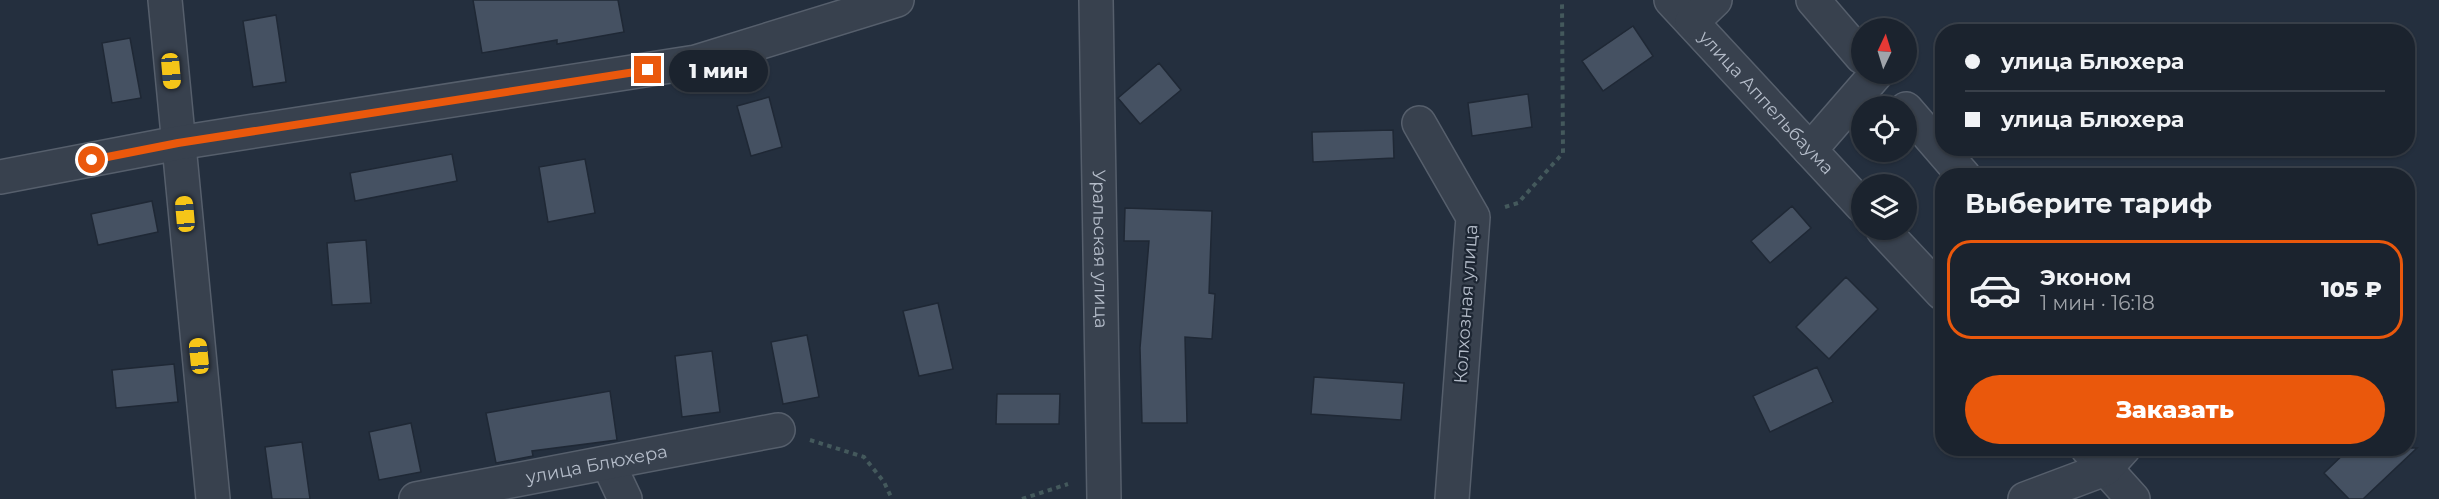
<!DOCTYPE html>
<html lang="ru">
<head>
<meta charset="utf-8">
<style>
  :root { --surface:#1b232e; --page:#242b36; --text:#f1f3f6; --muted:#a0a4aa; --line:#39404a; --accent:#ea580c }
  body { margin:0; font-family:Montserrat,sans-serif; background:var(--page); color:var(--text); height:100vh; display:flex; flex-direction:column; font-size:22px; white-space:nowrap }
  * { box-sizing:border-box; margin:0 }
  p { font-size:20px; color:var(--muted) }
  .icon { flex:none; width:33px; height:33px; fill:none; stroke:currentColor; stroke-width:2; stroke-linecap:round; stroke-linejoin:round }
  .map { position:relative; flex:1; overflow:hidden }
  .side { position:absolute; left:1935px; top:168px; width:480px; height:288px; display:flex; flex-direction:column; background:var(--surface); border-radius:24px; box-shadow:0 2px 4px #0004,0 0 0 2px var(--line) }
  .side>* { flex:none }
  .top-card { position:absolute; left:1935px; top:24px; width:480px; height:132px; border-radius:24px; box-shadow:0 2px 4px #0004,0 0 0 2px var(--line); display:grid; align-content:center; height:132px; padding:0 30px; background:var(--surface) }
  .needle { width:39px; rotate:4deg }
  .tools { position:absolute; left:1851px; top:18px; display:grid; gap:12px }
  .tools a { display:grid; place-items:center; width:66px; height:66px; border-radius:50%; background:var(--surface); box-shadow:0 2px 4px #0004,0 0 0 2px var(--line); font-size:30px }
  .end { position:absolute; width:27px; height:27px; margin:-14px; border:8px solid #ea580c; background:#fff; box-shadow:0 0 0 3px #fff }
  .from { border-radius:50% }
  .bubble { position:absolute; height:42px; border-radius:21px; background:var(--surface); box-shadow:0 2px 4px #0004,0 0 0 2px var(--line); font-size:20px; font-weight:800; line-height:42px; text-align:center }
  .car { position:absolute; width:18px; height:36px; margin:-18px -9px; border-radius:8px; box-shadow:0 0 4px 2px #0007; background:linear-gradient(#f5c518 24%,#345 0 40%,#f5c518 0 76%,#345 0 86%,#f5c518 0) }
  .top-card b { display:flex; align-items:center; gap:21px; height:57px; font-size:22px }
  .top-card b+b { border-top:2px solid var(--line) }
  .top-card i { width:15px; height:15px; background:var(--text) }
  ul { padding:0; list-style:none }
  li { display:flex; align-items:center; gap:18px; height:99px; margin:0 12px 9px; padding:0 18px; border:3px solid transparent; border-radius:24px }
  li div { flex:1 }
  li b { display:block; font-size:22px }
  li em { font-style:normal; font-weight:800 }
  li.active { border-color:var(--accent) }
  li>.icon { width:54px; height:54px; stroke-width:1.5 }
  h2 { padding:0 30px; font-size:27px; line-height:72px }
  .action { display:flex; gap:12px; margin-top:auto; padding:12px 30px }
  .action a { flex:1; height:69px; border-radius:36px; background:var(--accent); color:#fff; font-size:24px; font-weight:800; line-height:69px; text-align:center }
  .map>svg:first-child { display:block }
  .building { fill:#455162; stroke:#1f2835; stroke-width:1.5 }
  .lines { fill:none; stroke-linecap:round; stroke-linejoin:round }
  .minor-casing { stroke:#565f6c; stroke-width:36 }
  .path { stroke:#44595c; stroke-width:4; stroke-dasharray:4.5 4.5; stroke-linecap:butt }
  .minor { stroke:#38414e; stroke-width:33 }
  .route { stroke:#ea580c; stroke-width:8 }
  .labels { text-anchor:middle; stroke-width:4.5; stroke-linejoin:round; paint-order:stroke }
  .street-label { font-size:18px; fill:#b4bcc9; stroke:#1d2633 }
</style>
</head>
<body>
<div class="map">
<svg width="2439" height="499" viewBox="0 0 2439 499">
  <rect width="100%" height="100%" fill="#242f3e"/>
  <path class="building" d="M473,0H618L624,32L557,44V40L482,53Z
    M276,15L286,82L253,87L243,21Z
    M1633,26L1653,56L1603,91L1582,61Z
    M130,38L141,98L112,103L102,43Z
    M1159,63L1181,90L1140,124L1118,98Z
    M1528,94L1532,127L1472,136L1468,103Z
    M769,97L782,147L751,156L737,106Z
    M1393,130L1394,158L1313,162L1312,132Z
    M452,154L457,181L355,201L350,173Z
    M585,159L595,213L548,222L539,167Z
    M152,201L158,232L98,245L91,214Z
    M1792,206L1811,228L1770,263L1751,241Z
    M1125,208L1212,211L1209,293L1215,294L1212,339L1185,337L1187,423H1142L1140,348L1149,241H1124Z
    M366,240L371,303L332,305L327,243Z
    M1846,277L1878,309L1829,359L1796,327Z
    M938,303L953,369L919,376L903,311Z
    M807,335L819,397L783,404L771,342Z
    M712,351L720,412L682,417L675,356Z
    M174,364L178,402L116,408L112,370Z
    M1817,367L1833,402L1770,432L1753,396Z
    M1314,377L1404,383L1401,420L1311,414Z
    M610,391L617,440L532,451L533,456L496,463L486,413Z
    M997,394H1060L1059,424H996Z
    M411,423L421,472L379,480L369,432Z
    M302,442L310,499H272L265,447Z
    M2350,448H2417L2363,499H2349L2324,473Z"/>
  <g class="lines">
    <defs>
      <g id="minor">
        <path d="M165,0L213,499"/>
        <path id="s1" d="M1096,0L1104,499"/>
        <path id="s2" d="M1671,0L1862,206"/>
        <path d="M1813,0L1862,57"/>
        <path d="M1692,22L1715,0"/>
        <path d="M1906,109L1964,176"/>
        <path d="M1419,123L1473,217L1452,499"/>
        <path d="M1810,150L1876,74"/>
        <path d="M0,177L178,143L696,62L897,0"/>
        <path d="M1883,230L1942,293"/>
        <path d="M2087,448L2133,499"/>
        <path d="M608,463L625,499"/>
        <path id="s3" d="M416,499L778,430"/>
        <path d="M2025,499L2105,469L2124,448"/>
      </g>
    </defs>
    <use href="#minor" class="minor-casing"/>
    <path class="path" d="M1505,207L1518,203L1563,153L1562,0
      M810,440L864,457L884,482L892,499
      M1022,499L1068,484"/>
    <use href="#minor" class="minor"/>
  </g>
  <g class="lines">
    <path class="route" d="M92,160L178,143L648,70"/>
  </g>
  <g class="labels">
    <g class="street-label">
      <text dy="6" stroke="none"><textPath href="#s2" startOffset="140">улица Аппельбаума</textPath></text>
      <text dy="6" stroke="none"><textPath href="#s1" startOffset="249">Уральская улица</textPath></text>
      <text transform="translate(1466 304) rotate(-86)" y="6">Колхозная улица</text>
      <text dy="6" stroke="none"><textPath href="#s3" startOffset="184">улица Блюхера</textPath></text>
    </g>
  </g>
</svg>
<div class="tools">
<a><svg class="needle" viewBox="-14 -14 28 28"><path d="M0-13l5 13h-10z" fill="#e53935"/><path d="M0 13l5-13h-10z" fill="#a0a4aa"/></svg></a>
<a><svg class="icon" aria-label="locate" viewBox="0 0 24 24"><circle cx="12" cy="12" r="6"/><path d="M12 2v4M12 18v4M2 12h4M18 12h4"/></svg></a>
<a><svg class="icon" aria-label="layers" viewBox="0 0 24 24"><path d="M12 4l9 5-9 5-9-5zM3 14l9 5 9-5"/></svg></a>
</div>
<i class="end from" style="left:92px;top:160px"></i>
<i class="end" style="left:648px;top:70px"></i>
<div class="bubble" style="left:669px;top:50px;width:99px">1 мин</div>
<i class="car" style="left:171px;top:71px;rotate:175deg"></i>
<i class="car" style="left:185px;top:214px;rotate:355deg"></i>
<i class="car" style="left:199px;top:356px;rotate:354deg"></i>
<div class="top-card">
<b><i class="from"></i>улица Блюхера</b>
<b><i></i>улица Блюхера</b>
</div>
<section class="side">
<h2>Выберите тариф</h2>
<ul>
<li class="active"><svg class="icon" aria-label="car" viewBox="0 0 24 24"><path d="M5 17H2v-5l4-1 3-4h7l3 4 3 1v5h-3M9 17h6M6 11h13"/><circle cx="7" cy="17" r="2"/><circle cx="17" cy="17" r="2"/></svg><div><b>Эконом</b><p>1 мин · 16:18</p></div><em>105 ₽</em></li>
</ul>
<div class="action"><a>Заказать</a></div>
</section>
</div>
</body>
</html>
